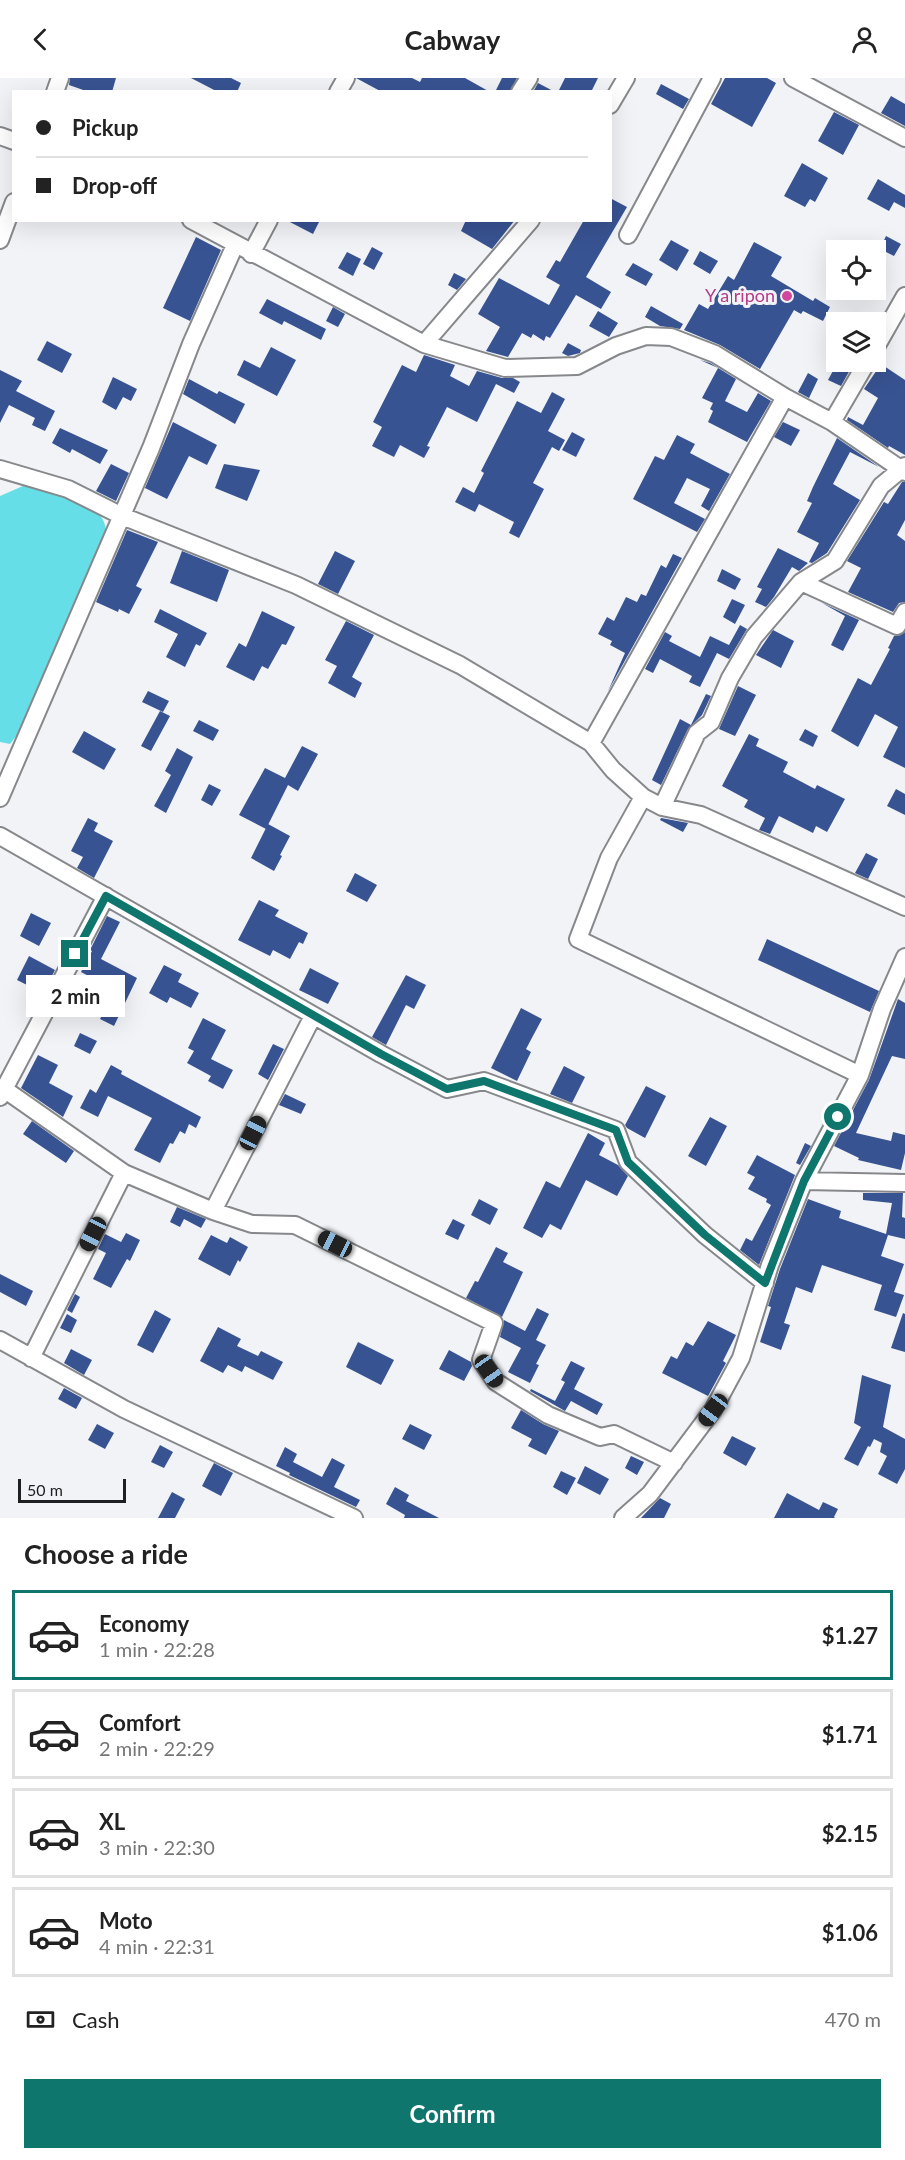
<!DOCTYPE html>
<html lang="en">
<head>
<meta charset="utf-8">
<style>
  :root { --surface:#fff; --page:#f6f6f6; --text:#222; --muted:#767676; --line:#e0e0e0; --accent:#0f766e }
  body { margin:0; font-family:Lato,sans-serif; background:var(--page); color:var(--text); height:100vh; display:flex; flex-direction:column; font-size:22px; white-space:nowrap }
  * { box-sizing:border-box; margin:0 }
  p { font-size:20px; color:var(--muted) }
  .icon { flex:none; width:33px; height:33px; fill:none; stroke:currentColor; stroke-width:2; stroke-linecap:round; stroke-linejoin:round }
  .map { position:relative; height:1440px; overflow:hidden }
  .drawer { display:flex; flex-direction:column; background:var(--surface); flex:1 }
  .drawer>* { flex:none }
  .guide { position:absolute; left:12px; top:12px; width:600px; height:132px; border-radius:0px; box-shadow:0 6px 24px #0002; display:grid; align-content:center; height:132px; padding:0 24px; background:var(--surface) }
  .controls { position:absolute; left:826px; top:162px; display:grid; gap:12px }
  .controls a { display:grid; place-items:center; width:60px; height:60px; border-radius:0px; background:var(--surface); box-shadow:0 6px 24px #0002; font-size:30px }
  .scale { position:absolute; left:18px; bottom:15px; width:108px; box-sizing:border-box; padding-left:6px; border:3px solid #1e1f20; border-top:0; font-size:16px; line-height:21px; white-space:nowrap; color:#1e1f20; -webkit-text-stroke:4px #f2f3f7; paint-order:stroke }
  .end { position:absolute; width:27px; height:27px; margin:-14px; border:8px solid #0f766e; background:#fff; box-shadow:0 0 0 3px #fff }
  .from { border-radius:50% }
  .bubble { position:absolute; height:42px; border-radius:0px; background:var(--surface); box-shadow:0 6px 24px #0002; font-size:20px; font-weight:700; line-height:42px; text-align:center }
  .car { position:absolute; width:18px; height:36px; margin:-18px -9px; border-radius:8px; box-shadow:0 0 4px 2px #0007; background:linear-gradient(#222 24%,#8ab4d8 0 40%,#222 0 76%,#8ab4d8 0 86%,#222 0) }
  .guide b { display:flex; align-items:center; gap:21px; height:57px; font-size:22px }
  .guide b+b { border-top:2px solid var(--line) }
  .guide i { width:15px; height:15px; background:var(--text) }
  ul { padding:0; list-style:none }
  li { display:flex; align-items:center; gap:18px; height:90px; margin:0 12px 9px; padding:0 12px; border:3px solid var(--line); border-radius:0px }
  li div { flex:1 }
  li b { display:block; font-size:22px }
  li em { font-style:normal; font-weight:700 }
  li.active { border-color:var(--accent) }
  li>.icon { width:54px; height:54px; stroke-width:1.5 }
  h2 { padding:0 24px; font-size:27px; line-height:72px }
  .pay { display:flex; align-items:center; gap:15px; height:66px; padding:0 24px; font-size:22px }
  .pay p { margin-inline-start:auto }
  .button { display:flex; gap:12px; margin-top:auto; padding:12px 24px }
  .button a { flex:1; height:69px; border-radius:0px; background:var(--accent); color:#fff; font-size:24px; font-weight:700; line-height:69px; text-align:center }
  header { display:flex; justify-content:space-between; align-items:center; height:78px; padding:0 24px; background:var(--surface); font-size:27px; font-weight:700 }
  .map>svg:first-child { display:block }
  .water { fill:#65dee7 }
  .building { fill:#385392 }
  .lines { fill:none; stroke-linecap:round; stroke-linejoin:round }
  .minor-casing { stroke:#86888b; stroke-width:20 }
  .minor { stroke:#fff; stroke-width:16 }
  .route { stroke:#0f766e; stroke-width:8 }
  .hotel-dot { fill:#d1479c; stroke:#f2f3f7; stroke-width:2 }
  .labels { text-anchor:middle; stroke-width:6; stroke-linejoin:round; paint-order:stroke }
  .hotel-label { font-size:18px; fill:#b23c85; stroke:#f2f3f7; text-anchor:end }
</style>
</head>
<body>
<header><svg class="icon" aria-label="back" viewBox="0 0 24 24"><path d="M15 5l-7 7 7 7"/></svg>Cabway<svg class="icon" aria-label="person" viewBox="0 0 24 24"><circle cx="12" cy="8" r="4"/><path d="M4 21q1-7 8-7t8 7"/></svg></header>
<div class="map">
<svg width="905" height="1440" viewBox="0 0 905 1440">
  <rect width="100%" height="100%" fill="#f2f3f7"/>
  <path class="water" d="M23,408C40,409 88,424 99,436C106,444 107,454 106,464L45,595L21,652L10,666L0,664V418Z"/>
  <path class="building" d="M70,0H116L112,14H89L69,7Z
    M191,0H231L241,5L237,14H218Z
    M356,0H412L420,4L422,0H465L490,14H382Z
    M502,0H517L510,14H495Z
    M565,0H598L591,14H558Z
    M725,0H767L776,5L752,49L711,26Z
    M538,5L555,14H533Z
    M661,6L689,21L683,31L656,16Z
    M891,18L905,26V48L881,35Z
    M834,34L859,47L843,77L818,63Z
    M802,85L828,100L815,124L810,121L805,129L784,118Z
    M878,101L905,117V130L894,124L889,133L867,121Z
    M610,120L627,129L586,199L611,214L601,231L576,217L550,260L546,258L544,263L533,256L531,260L522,255L508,279L486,273L500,249L478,236L499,200L549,227L560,207L546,199L556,182L560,184L584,142H610Z
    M286,142H320L313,156Z
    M466,142H515L492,171L461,153Z
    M886,158L901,166L894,178L880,171Z
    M196,159L221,172L190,243L163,230Z
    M671,162L689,172L677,193L659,182Z
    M754,164L782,179L771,198L813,223L815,220L830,229L823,243L803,233L801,236L794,232L760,291L720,267L684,252L699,226L708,231L728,198L734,202Z
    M372,169L383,175L374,192L363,186Z
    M700,173L718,183L710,196L693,186Z
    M347,174L361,181L353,198L338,190Z
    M633,185L653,196L646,208L625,197Z
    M454,195L466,201L457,212L448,207Z
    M267,221L326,251L321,262L284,243L282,247L259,235Z
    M651,228L683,246L680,251L660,248L645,239Z
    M333,229L345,236L338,249L326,243Z
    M598,233L618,245L609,259L589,248Z
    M47,263L72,276L62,295L37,282Z
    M568,265L581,272L580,275L568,278L562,275Z
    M271,269L296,282L277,318L237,297L244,282L260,290Z
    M424,277L455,287L450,298L469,308L477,293L502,300H513L520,304L514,315L496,306L477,344L447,329L427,368L430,369L424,380L400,367L394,379L372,368L382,349L373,344L402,287L416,294Z
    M834,281L851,290L841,308L828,302L834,291L830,288Z
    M700,282L710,285L736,301L725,323L747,334L758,315L771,323L747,364L708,344L713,333L710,331L713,325L702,320L718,290Z
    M881,286L905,302V377L889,368L888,370L847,342L848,339L863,347L878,320L864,311Z
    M0,292L22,303L16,313L55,333L45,353L32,347L35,340L9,327L0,345Z
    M808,295L818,301L809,320L798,314Z
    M113,299L137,311L131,323L123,319L116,332L102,324Z
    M189,301L217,316L219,313L245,326L235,346L183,316Z
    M552,314L565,321L548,353L565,362L559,373L552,369L533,405L544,411L519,460L509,455L514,444L479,426L475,434L455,424L463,409L474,415L484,395L481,393L517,323L541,335Z
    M173,344L217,367L207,387L189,378L167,421L145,410Z
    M783,344L800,352L791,368L774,359Z
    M60,350L108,372L100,386L72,371L70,375L52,365Z
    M572,354L585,361L576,379L562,372Z
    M677,357L695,366L690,375L730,396L709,433L701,428L710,411L687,400L674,425L705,441L697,454L633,421L655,378L664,382Z
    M837,360L879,389L850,374L833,406L860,422L827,475L812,485L809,484L819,465L797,454L812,425L807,423L813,409Z
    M111,386L129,395L116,423L96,413Z
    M224,386L260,392L247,423L215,410Z
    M902,404H905V442L897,457L905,463V524L899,525L893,534L848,514L861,490L847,483L884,424L888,426Z
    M127,452L158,464L136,508L142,511L129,536L119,531L118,534L96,524Z
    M778,470L808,485L799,493L792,489L774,519L766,529L755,524L762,511L757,509Z
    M182,473L229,492L217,524L170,505Z
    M335,473L355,483L338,516L318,506Z
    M673,476L682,480L608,613L625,575L610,567L612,563L598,556L607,539L614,543L626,519L637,524L641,516L646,518L661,487L666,490Z
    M722,491L741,501L735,512L717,503Z
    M732,521L745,527L735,546L723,539Z
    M822,525L859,542L843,573L831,567L845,538Z
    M160,531L207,555L200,568L196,566L185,589L166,579L178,556L154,544Z
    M262,533L295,549L286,567L282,566L268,591L262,588L254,603L226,589L239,565L246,569Z
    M346,543L374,557L352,599L362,605L355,620L328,605L337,588L325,582Z
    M740,547L747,551L729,581L717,575L700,609L689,604L692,598L660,581L653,595L645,591L665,554L672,558L669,563L700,579L710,558L729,567Z
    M773,552L794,563L781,590L756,577Z
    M905,554V690L883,679L898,649L875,636L858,669L831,653L858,600L871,607L890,571L888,570L894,558H898Z
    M738,608L756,617L735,658L719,651Z
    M148,613L169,623L163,634L142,624Z
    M706,616L711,618L702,637L688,651L661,707L652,702L680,641L691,647Z
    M160,633L170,638L151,673L141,668Z
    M199,642L219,652L213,663L193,653Z
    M805,651L818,658L813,669L799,662Z
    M84,653L116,671L104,692L72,674Z
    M749,656L759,661L756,668L788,684L783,694L815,711L817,707L845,721L827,754L816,748L813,755L779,738L770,756L759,752L765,740L744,729L748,722L722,708Z
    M302,668L318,676L298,713L288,707L266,751L239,737L265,690L285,700Z
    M177,670L193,679L166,735L154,728L171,697L165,693Z
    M209,706L221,712L212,728L201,722Z
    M896,711L905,716V737L887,728Z
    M88,740L98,745L94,753L113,763L94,800L77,790L83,779L71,773Z
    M661,740L688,745L683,754L660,742Z
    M268,746L290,758L280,777L282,778L274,793L251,780Z
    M866,775L878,781L868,801L855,795Z
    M355,795L377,807L367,824L346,813Z
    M259,822L279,832L275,838L308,855L303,866L299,864L290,881L273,872L270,878L238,862Z
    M31,835L51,845L39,868L20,858Z
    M107,838L120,844L101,881L137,900L114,948L100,941L115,912L81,894L92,873L90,872Z
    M767,861L879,913L870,934L758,882Z
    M29,878L55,892L43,915L17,902Z
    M164,887L182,896L178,904L199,915L191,930L170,919L167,925L149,915Z
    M310,890L339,905L328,926L299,912Z
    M406,897L426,907L414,931L406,927L386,967L372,959Z
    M898,921L905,925V981L892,978L856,1055L891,1063L893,1054L905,1057V1075L901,1092L858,1082L859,1080L834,1068L869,1002Z
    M521,930L542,941L526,971L531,974L517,1003L491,990Z
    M203,940L226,952L211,981L233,992L223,1011L208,1003L211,998L187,985L194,973L188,970Z
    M80,955L97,963L90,976L74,968Z
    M273,966L284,971L268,1002L258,996Z
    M38,977L58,987L49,1005L73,1018L63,1039L21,1010Z
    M111,987L122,993L121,996L201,1039L196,1050L189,1046L185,1056L180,1053L173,1066L170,1065L160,1085L134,1072L152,1040L108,1018L98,1039L80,1030L90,1011L96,1015Z
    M564,988L585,999L572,1025L550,1016Z
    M646,1008L666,1018L645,1060L627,1050L625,1047Z
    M285,1016L306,1026L301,1036L279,1027Z
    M710,1039L727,1048L706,1088L688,1078Z
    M32,1043L74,1073L66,1085L23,1056Z
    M588,1055L605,1065L599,1077L618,1087L628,1098L617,1118L586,1102L561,1152L550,1146L542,1160L523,1150L546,1103L560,1110Z
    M805,1065L811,1068L800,1087L796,1085Z
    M757,1077L795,1097L759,1187L740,1172L746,1160L752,1163L771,1127L766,1124L767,1121L748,1111L755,1099L747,1095Z
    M863,1115H903L902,1139L905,1140V1161L888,1157L881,1178L904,1186L894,1214L904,1217L896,1239L874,1232L882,1207L822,1187L812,1215L796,1209L784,1245L790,1247L781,1272L760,1264L771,1229L768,1228L780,1191L808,1121L841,1133L839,1140L886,1156L892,1125L863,1122Z
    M479,1121L498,1131L490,1147L471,1137Z
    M177,1129L206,1141L201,1150L184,1141L180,1149L170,1144Z
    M453,1141L465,1147L458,1162L445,1156Z
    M126,1155L140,1162L130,1183L127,1181L111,1210L93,1201L106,1175L98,1171L105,1156L121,1164Z
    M211,1157L227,1165L230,1159L248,1169L240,1184L238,1182L230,1198L198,1181Z
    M496,1169L508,1175L503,1184L523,1194L502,1239L466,1220L475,1203L478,1204Z
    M0,1196L33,1213L26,1228L0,1214Z
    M75,1216L80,1219L72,1235L67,1232Z
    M537,1230L549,1236L536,1262L546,1267L536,1286L539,1287L530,1305L508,1294L521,1270L500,1259L504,1242L525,1253Z
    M155,1232L171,1241L153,1275L137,1267Z
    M903,1235L905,1236V1274L891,1270Z
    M67,1236L77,1242L71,1255L60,1250Z
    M708,1243L736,1257L723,1283L726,1285L708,1318L662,1295L671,1278L677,1281L686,1264L693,1268Z
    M218,1249L241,1261L237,1268L258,1278L261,1273L283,1284L273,1302L245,1288L242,1294L228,1287L223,1295L200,1283Z
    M358,1264L394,1282L381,1307L346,1289Z
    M71,1271L92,1282L84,1297L64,1285Z
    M449,1272L471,1284L472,1288L464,1303L439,1291Z
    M571,1283L585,1290L574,1311L603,1326L597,1337L571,1323L565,1333L530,1313L531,1311L555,1323L565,1304L561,1302Z
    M862,1297L891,1307L883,1349L905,1361V1391L897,1406L878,1396L887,1378L880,1374L882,1365L874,1361L870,1369L868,1368L858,1388L844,1381L861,1349L854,1345Z
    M64,1310L82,1320L76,1331L58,1321Z
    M521,1332L543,1346L559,1353L546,1377L528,1368L532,1361L511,1350Z
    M97,1346L114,1355L105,1371L88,1362Z
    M410,1346L432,1357L424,1372L402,1361Z
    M732,1358L756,1370L746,1388L723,1375Z
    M160,1367L173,1374L164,1390L151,1384Z
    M285,1369L297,1376L293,1384L322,1399L332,1380L345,1387L334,1409L360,1422L356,1429L289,1397L290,1395L276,1388Z
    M631,1378L644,1384L637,1397L625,1390Z
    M214,1385L233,1395L221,1418L202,1408Z
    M585,1388L609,1401L600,1417L577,1405Z
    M561,1393L576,1400L567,1417L553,1409Z
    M395,1409L409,1417L406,1423L439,1440H404L405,1437L386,1426Z
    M172,1414L185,1421L175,1440H158Z
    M787,1415L819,1432L823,1424L838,1431L834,1439L835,1440H774Z
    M660,1420L671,1426L664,1440H641Z"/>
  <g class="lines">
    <defs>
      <path id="minor" d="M793,0L905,60
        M55,14L60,0
        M338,14L346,0
        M520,14L529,0
        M610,27L626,0
        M0,58L14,63
        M191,142L424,266L505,290L577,288L616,268L646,258L671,259L715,276L785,319L832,344L905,394
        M628,157L712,0
        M0,162L14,124
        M251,176L269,142
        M424,266L531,142
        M876,269L905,218
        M832,344L867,284
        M0,391L68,411L122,438L296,507L460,587L591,665L613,692L643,719L662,729L701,737L905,829
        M801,504L897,548L905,534
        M591,665L785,319
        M643,719L609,780L578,861L860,997
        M0,720L151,370L191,266L235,167
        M662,729L697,655L711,644L730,600L754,559L801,504L835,483L881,408L905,388
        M0,758L381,976L447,1011L484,1003L616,1052L628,1084L705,1157L765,1205
        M4,1011L124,1095
        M0,1019L106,818
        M804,1103L905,1105
        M213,1133L252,1146L295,1147L494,1245L481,1282L496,1304L548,1337L600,1359L614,1356L674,1385
        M0,1262L124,1331L354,1440
        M31,1280L124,1095L213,1133L313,938
        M623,1440L650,1416L713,1332L741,1280L770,1187L804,1103L860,997L882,931L905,879"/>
    </defs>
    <use href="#minor" class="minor-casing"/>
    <use href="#minor" class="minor"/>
  </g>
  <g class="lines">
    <path class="route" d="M75,876L106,818L381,976L447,1011L484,1003L616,1052L628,1084L705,1157L765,1205L804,1103L838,1039"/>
  </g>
  <circle class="hotel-dot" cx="787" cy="218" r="6"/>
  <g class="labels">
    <g class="hotel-label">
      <text x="775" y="224">Y a ripon</text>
    </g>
  </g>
</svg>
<div class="controls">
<a><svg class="icon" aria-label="locate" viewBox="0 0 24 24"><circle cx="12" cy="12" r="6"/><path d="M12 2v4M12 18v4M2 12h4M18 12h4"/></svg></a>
<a><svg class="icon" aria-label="layers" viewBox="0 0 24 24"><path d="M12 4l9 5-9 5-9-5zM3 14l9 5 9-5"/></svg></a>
</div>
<div class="scale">50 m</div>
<i class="end from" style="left:838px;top:1039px"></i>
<i class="end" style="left:75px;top:876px"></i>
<div class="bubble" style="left:26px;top:897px;width:99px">2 min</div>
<i class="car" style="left:253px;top:1055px;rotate:27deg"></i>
<i class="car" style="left:93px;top:1156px;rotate:207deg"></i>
<i class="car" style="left:335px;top:1166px;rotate:297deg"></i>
<i class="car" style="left:489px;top:1293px;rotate:145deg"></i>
<i class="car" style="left:713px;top:1332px;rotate:217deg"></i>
<div class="guide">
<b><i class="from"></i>Pickup</b>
<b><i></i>Drop-off</b>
</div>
</div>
<section class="drawer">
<h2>Choose a ride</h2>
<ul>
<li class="active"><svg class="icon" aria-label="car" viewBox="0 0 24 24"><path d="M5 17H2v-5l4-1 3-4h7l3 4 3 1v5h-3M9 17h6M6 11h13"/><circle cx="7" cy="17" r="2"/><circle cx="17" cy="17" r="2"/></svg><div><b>Economy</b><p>1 min · 22:28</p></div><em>$1.27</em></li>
<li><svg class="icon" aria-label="car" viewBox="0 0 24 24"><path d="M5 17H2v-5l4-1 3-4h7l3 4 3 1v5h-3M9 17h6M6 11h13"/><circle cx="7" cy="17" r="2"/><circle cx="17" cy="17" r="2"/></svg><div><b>Comfort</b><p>2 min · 22:29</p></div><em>$1.71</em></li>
<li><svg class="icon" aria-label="car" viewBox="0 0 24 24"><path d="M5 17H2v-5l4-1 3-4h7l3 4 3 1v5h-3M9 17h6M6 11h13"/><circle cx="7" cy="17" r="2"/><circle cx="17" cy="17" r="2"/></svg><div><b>XL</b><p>3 min · 22:30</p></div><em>$2.15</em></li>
<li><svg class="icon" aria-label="car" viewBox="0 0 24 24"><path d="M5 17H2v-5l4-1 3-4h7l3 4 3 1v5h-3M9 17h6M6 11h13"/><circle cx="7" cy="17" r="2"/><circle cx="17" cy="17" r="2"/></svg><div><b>Moto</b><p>4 min · 22:31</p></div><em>$1.06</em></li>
</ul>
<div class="pay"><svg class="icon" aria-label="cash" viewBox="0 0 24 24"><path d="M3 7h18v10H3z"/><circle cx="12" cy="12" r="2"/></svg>Cash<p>470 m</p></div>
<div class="button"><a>Confirm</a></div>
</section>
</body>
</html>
